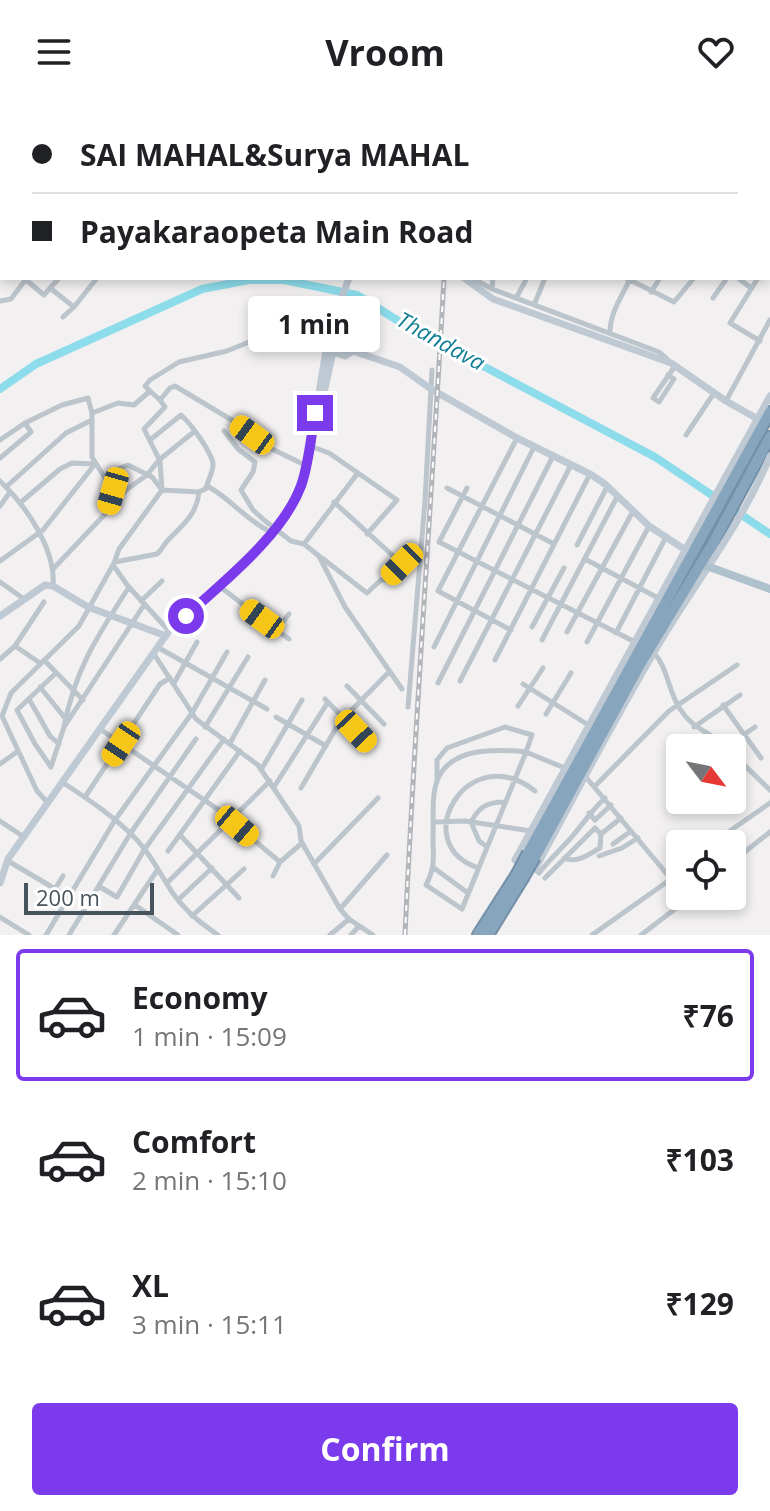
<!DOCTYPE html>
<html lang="en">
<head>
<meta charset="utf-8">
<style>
  :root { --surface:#fff; --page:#f6f6f6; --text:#202124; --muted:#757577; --line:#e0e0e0; --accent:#7c3aed }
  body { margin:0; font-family:"Open Sans",sans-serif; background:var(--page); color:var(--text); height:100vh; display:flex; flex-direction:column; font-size:30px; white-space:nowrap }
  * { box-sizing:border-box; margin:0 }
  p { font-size:26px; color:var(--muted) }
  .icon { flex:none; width:44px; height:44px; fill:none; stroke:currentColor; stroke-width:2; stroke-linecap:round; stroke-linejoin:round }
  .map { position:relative; height:831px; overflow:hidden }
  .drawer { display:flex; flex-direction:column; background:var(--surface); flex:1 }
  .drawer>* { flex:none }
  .hud { position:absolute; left:0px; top:0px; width:770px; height:176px; box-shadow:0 4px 12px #0003; display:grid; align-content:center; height:176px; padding:0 32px; background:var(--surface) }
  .needle { width:52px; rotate:122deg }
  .tools { position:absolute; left:666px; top:630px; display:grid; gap:16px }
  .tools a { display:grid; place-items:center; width:80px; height:80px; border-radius:8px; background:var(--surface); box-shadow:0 4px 12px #0003; font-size:40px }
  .scale { position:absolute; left:24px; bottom:20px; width:130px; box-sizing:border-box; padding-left:8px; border:4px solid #48545d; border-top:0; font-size:22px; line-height:28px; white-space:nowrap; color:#48545d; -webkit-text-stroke:6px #fff; paint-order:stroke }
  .end { position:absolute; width:36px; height:36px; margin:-18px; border:10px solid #7c3aed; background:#fff; box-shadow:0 0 0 4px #fff }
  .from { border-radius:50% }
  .bubble { position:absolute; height:56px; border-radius:8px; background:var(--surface); box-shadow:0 4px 12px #0003; font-size:26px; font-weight:700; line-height:56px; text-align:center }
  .car { position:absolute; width:24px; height:48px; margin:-24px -12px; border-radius:10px; box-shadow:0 0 6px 2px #0007; background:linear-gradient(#f5c518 24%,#345 0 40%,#f5c518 0 76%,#345 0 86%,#f5c518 0) }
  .hud b { display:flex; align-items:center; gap:28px; height:76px; font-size:30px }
  .hud b+b { border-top:2px solid var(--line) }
  .hud i { width:20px; height:20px; background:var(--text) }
  ul { padding:14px 0 0; list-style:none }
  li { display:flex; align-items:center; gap:24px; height:132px; margin:0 16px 12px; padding:0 16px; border:4px solid transparent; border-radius:8px }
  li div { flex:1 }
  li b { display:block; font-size:30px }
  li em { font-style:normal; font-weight:700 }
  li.selected { border-color:var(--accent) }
  li>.icon { width:72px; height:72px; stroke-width:1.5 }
  .cta { display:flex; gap:16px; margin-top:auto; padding:16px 32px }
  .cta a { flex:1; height:92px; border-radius:8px; background:var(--accent); color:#fff; font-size:32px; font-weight:700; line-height:92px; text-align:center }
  header { display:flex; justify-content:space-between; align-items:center; height:104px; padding:0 32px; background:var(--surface); font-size:36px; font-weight:700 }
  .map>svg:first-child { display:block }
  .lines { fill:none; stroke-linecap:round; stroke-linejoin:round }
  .river { stroke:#8ddceb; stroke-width:8 }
  .highway-casing { stroke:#7490a9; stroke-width:14 }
  .street { stroke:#bcc5cc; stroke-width:5 }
  .secondary { stroke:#bec9d3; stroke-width:7 }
  .primary { stroke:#b0c1ce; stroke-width:8 }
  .highway { stroke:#88a5be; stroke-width:10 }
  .rail-casing { stroke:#b2b5ba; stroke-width:5 }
  .rail { stroke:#fff; stroke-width:2; stroke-dasharray:6; stroke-linecap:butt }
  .highway-bridge-casing { stroke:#7490a9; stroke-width:14; stroke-linecap:butt }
  .highway-bridge { stroke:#88a5be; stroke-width:10 }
  .route { stroke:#7c3aed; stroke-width:10 }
  .labels { text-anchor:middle; stroke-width:6; stroke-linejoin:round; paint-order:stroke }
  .water-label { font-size:22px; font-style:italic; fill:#0e7d93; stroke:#fff }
</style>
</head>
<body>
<header><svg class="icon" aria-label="menu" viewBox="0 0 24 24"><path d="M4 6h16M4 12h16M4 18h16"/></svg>Vroom<svg class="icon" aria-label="heart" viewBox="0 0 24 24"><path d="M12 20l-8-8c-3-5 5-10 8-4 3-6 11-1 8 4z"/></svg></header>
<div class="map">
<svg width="770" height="831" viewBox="0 0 770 831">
  <rect width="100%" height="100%" fill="#f2f0f0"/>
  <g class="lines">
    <path class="river" d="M0,285L36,260L202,185L249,176H284L357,191L400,218L655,353L770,430"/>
    <defs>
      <path id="highway" d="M528,749L770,308
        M535,753L638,564L712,441L770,333
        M478,831L517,770
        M488,831L523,774"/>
    </defs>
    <use href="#highway" class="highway-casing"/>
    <path class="street" d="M283,0L286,2
      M332,0L335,2
      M382,0V2
      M576,0L578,2
      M601,0L603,2
      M0,1L1,0
      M117,2L118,0
      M188,2L190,0
      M345,2L347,0
      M465,2L466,0
      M591,2L594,0
      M659,2L662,0
      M709,2L712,0
      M760,2L761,0
      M768,9L770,10
      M768,48L770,45
      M0,64L2,61
      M768,90L770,88
      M0,155L2,156
      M768,164L770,165
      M472,174L492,185L659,248L667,255
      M626,174L674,198L694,174
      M738,174L751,184
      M758,174L730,219L760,237
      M25,175L44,191L59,174
      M50,184L74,203
      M492,185L493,174
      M651,188L660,174
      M516,194L527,174
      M713,194L727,174
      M0,197L11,195L26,175
      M534,201L545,174
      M63,213L74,203L97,174
      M610,228C610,209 622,192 630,175
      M150,287L145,282L150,276L179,258L227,247L276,227L292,216L320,219
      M653,294L659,298L674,275L668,271
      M653,294L675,262
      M726,297L770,216
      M25,319L62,301L88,294L92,309
      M224,327L238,345L255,358L253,368L241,386L253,406L264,416L291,437L304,440L319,452L345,503L402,585
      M686,331L714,289
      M0,336L25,319L31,328L0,354
      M150,336L181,311C191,320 210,346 213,359C214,366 208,376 206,384
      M310,342L329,349L397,396L367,430
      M0,377C26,402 56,445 53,482
      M6,383L66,329L92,316
      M447,384L554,440
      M467,384L439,438L635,538
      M20,399L60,365L72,359L94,360
      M0,402L10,388
      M110,404L126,386L147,371L159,356L195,327
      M271,428C247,417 232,396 209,383L199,388L162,386L160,357L144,325L165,303L160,296L170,284L175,282L235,318L270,344L307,362
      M304,440L357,370
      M577,441L607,383
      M322,454L367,489L381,476H386L402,460L334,398
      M585,455L660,495
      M0,457L43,426L95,360
      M115,458L157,450C162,446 164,440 169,435C183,421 197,410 199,388
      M113,461L128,482L169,527
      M54,464L107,408L113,387L92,353V309L118,299L134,301L150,287L160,296
      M0,478L24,495
      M219,482L289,535
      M141,497L162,477
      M532,523L564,464
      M277,525L289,510
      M511,526L438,487L517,334
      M567,528L632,409
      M616,529L666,433
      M542,536L617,393
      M587,538L649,422
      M15,542L44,498
      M434,543L534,343
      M159,544L267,605
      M654,549C668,564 668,587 680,605C693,626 710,627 727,644
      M154,550L196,615L258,661L299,722L301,737L340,805L349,815L373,831
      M0,555L15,542L40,559
      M44,556L83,596
      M495,556L590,370
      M55,570L17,606L35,640L51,663L64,623L144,501
      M460,577L571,361
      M174,579L197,538
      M438,579L553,352
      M523,580L590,622
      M347,582L384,620
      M40,583L65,614
      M29,595L50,632L59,640
      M325,595L368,640
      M723,601L761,654
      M518,602L543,564
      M408,603L425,397L432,266
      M546,610L571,569
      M276,613L326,642
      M64,623C75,565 98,531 129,483
      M205,623L248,553
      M694,623L740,591
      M100,625L232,715
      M230,639L265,576
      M726,643L755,623
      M732,649L770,686
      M0,660L18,647
      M261,666L302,596
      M585,672L671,775L674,772L680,779
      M62,678C88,695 115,713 137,736C152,752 160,770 172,788C184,806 200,819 218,831
      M437,678V656L447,644L505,623L532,631L526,648C498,645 450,642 437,677C431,694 434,715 433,733C433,754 436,761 426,781L462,805L526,648L567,665
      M595,682L669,607L737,561
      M274,683L328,598
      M301,684L339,619L389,568
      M85,693L160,580L170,574
      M48,699L37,687L2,612L11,589L79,522L114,459L119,445L162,386L152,373L128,361L118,365L107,374
      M589,709L595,716L611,701
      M0,717L24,733
      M231,717L280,758L302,739
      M433,718L465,717L531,727
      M180,731L239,794
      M613,740L631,727
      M711,740L770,699
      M486,742L479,737L471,718C479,703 487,698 504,698
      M168,747L240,647
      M599,752L622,744L638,734
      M564,754C577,760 589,750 600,744L601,730
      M8,757L69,793
      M732,758L770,728
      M314,760L378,694
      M434,764L468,789
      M478,764C406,739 469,634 535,687
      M535,765L539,769C550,754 564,743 575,729C585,717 593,705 605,694
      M273,772L280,758
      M674,772L680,767
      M545,774L595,724L601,730L621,714
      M167,779L270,677
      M100,783L117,793L144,746L224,635
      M55,785L63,772
      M178,796L212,764
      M135,801L178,831
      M340,805L387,751
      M192,812L244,765
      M0,813L29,831
      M46,831L115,716L192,609L227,548
      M69,831L130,730L196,635
      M114,831L158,765
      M330,831L349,815
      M351,831L359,822
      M592,831L671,775
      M641,831L692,792"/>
    <path class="secondary" d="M214,0L215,2
      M371,0V2
      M377,0V2
      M77,2L79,0
      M0,93L2,90
      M464,174L493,195L671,259L726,297L756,314
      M770,292L515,756L535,765C578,686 619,606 665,530C701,471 744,416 770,352
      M316,304L321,302L333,248L345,252L353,247L400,263L431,285L517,334L590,370L605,380L649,422L687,447
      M0,512L45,481L53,482L88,503L166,532
      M0,779L8,755L169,527L252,451L290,405L307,362L329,228L349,174"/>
    <path class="primary" d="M701,460L770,485"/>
    <use href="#highway" class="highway"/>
    <defs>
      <path id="rail" d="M445,2V0
        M405,831C415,612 432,393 444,174"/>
    </defs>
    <use href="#rail" class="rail-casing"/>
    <use href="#rail" class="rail"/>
    <defs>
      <path id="highway-bridge" d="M517,770L528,749
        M523,774L535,753"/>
    </defs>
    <use href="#highway-bridge" class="highway-bridge-casing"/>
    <use href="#highway-bridge" class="highway-bridge"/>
  </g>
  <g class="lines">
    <path class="route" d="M186,512C224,477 282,432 301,382C309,359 311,333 315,309"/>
  </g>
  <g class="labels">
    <g class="water-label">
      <text transform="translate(441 237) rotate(29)" y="8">Thandava</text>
    </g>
  </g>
</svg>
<div class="tools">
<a><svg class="needle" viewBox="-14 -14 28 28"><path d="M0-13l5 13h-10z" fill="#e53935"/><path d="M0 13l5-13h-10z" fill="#757577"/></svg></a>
<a><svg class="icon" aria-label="locate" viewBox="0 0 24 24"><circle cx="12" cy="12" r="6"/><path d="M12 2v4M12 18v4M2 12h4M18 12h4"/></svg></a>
</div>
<div class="scale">200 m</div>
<i class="end from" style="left:186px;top:512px"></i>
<i class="end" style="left:315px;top:309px"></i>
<div class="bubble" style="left:248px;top:192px;width:132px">1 min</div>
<i class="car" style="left:252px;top:331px;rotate:306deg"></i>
<i class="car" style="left:113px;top:387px;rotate:196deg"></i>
<i class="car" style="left:402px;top:460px;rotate:225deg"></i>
<i class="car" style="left:262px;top:515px;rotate:306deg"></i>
<i class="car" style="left:356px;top:627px;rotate:137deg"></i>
<i class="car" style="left:121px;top:640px;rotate:214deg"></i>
<i class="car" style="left:237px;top:722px;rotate:130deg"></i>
<div class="hud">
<b><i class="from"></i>SAI MAHAL&amp;Surya MAHAL</b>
<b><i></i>Payakaraopeta Main Road</b>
</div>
</div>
<section class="drawer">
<ul>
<li class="selected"><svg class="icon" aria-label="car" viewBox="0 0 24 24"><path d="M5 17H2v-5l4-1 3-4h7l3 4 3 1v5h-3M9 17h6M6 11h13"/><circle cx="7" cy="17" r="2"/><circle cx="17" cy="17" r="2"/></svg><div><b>Economy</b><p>1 min · 15:09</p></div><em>₹76</em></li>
<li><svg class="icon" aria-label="car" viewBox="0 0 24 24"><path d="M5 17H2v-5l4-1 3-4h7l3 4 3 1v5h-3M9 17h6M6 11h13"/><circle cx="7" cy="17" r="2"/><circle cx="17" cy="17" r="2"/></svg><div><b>Comfort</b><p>2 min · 15:10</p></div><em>₹103</em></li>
<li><svg class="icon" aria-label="car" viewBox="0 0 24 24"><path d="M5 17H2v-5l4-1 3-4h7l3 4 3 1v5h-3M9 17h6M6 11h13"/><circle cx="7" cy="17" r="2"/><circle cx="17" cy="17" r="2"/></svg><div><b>XL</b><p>3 min · 15:11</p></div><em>₹129</em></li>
</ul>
<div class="cta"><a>Confirm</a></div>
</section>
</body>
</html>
